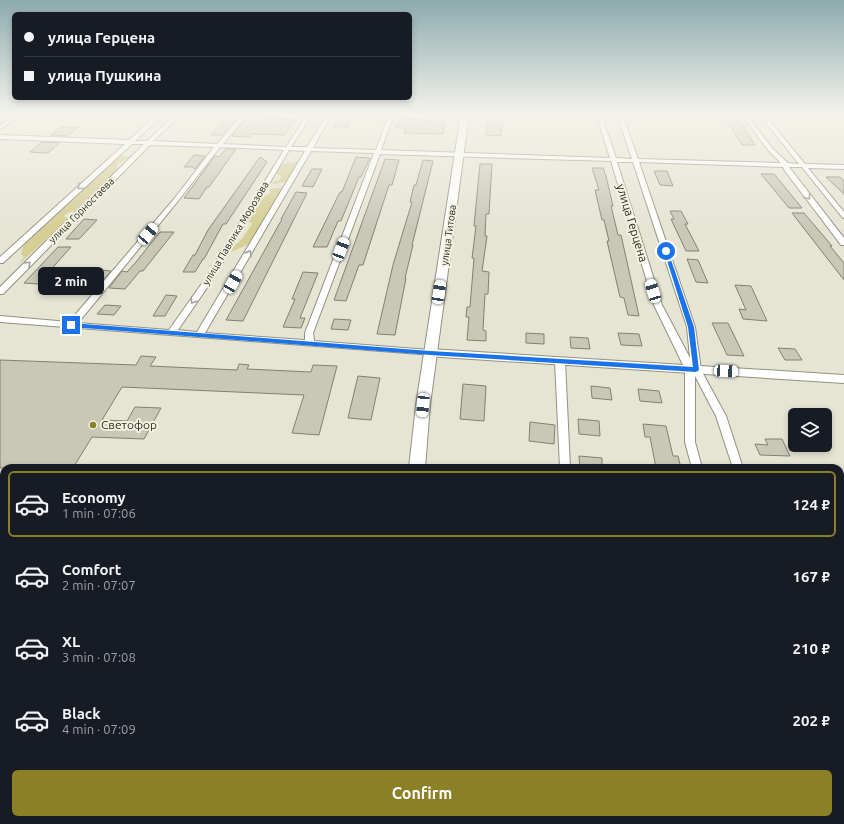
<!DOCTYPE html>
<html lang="en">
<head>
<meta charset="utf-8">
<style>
  :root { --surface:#171b24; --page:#20242c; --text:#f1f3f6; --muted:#9ea1a6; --line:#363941; --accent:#8c8027 }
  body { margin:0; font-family:Ubuntu,sans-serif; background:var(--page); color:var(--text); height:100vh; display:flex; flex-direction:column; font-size:15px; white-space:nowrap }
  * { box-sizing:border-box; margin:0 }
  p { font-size:13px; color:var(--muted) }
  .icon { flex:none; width:22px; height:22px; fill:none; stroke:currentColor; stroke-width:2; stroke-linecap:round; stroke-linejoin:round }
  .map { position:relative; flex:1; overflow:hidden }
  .panel { position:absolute; left:0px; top:464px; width:844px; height:360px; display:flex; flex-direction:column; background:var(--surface); border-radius:12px 12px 0 0; box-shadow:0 2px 6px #0003 }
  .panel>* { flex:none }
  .hud { position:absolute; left:12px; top:12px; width:400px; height:88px; border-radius:6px; box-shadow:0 2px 6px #0003; display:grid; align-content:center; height:88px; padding:0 12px; background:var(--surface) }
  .controls { position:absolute; left:788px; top:408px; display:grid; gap:8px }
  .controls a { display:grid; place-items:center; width:44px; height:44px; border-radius:6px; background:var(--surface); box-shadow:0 2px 6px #0003; font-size:20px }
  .end { position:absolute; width:18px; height:18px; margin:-9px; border:5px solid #1a73e8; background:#fff; box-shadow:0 0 0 2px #fff }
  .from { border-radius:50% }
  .bubble { position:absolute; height:28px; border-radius:6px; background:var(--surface); box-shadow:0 2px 6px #0003; font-size:13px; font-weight:700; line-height:28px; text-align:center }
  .car { position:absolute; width:12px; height:24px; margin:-12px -6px; border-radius:5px; box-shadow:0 0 3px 1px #0007; background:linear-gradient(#fff 24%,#345 0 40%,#fff 0 76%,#345 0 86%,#fff 0) }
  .hud b { display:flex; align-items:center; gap:14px; height:38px; font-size:15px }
  .hud b+b { border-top:1px solid var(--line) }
  .hud i { width:10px; height:10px; background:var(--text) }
  ul { padding:7px 0 0; list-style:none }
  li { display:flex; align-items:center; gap:12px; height:66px; margin:0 8px 6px; padding:0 4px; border:2px solid transparent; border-radius:6px }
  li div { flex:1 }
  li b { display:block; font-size:15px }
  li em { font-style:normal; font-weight:700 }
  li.selected { border-color:var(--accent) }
  li>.icon { width:36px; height:36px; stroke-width:1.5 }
  .primary-button { display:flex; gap:8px; margin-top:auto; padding:8px 12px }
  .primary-button a { flex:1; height:46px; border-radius:6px; background:var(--accent); color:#fff; font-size:16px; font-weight:700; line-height:46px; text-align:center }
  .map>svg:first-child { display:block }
  .green { fill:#d5ce95 }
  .building { fill:#c9c7b6; stroke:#828071 }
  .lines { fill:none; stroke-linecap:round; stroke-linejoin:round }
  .minor-casing { stroke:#939181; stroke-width:2 }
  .tertiary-casing { stroke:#939181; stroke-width:2 }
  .secondary-casing { stroke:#939181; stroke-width:2 }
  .minor { fill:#fff; fill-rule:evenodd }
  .tertiary { fill:#fff; fill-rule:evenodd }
  .secondary { fill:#fff; fill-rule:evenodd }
  .oneway { stroke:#a0a09c }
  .route { fill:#1a73e8 }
  .poi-dot { fill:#8c8027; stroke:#f3f2e0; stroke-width:1.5 }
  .labels { text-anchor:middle; stroke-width:4; stroke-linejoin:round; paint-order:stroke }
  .far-street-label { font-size:10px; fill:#2b2b24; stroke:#f3f2e0 }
  .street-label { font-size:12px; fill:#2b2b24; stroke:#f3f2e0 }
  .poi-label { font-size:12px; fill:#2b2b24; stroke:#f3f2e0; text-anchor:start }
</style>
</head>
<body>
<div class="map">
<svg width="844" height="824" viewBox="0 0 844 824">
  <rect width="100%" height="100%" fill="#e6e4d3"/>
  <path class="green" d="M120,156L130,157C125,161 121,161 117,165L118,169L74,211L67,213L64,216L68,219L18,265L24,257L21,254L23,246L93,178Z
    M296,162L299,163L286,182L273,184L272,182L280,180L281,176L277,174L278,167L285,163Z
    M275,188H283L251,243L231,252L232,248L242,239L252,224L248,220L251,211L257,208V202L261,197L270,194V190Z"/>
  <path class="building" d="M230,114H241L222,135H211Z
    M435,114H446L443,134L404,133L405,128H396L400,118L433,121Z
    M488,114L498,115V120H503L501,136L486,135Z
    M723,114H735L755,145H742Z
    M249,115H264L262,118L295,119L284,135L251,134L250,137L232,136Z
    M339,117H351L347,127H334Z
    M61,127H78L67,136L51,135Z
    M42,142L59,143L48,153L30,152Z
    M226,149H236L209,187H207L199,199L184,198L215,156L219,157Z
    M194,155L205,156L195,169L192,167H184Z
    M260,157L267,162L226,224H223L204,259H203L195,272H183L193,255H195L208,230Z
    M356,157L370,158L361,177H359L341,221H338L327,247H313L340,192H342Z
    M385,159L399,160L392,185H389L363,265H359L346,301L334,300Z
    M423,160L433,161L412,245H413L405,278H406L395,335L377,334L393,265L412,202H410L414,185H416Z
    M480,164H492L489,214H486L485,236H487L482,271L489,272L488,294H485L483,330L486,331V341L467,340L469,317H466L467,307H470L474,258H472L476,226H474Z
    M592,168H603L606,176L613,206H611L618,235H621L639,316L628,315L624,298L620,297L607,241H609L604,220H602L595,190H599Z
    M312,169H322L313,187L302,186Z
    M654,171H667L673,186L660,185Z
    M761,174H774L802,208H789Z
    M826,177H840L844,181V194Z
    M296,192L307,193L243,321L226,320L282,219H281Z
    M670,211H681L688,224H685L699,251H686L671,219H674Z
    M792,213H804L832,246H830L844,263V280Z
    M84,219L97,220L79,239H66Z
    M160,232H174L143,271H140L125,289L109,288L122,271L127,272L136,262Z
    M58,247H71L38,284L24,283Z
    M687,259L698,260L708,283L696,282Z
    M91,269L111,271L97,287L90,286L87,290L73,289Z
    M303,272L318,273L300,318H305L301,328L283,327L295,299H292Z
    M735,285L751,286L767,321L743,319L739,309L746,310Z
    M166,295L177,296L165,316H153Z
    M105,305L121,306L114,315L97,314Z
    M334,319L351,320L348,330L331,329Z
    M712,323H728L744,356L727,355Z
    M526,333L544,334V344L526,343Z
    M618,333L639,334L642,346L621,345Z
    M570,337L588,338L590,349L571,348Z
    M778,348L795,349L802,360H785Z
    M141,356L156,357L150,366L237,370L239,364L249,365L247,369L311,372L313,365L337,366L319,435L292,433L304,395L122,387L102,420L127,421L135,407L161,408L144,439L92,437L73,468H0V360L136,365Z
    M358,376L380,378L371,420L348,418Z
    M463,384L486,386L484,421L460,419Z
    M591,386L610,388L612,400L592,398Z
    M638,389L659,391L662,403L640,401Z
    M578,419L599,421L600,436L579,434Z
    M530,422L555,425L554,444L529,441Z
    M643,424L666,426L673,456H678L681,468H656L650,437H645Z
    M765,439H782L790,456L760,455L755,444L768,445Z
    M579,456L602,458V468H580Z"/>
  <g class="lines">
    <defs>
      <path id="minor" d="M19,114H25L0,129V125Z
        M158,114H164L135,141H147L177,114H182L153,141L217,144L243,114H248L223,144L286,147L308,114H312L291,147H307L328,114H332L313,148L376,150L389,114H394L381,150L610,158L596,114H601L616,158L632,159L617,114H622L638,159L781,163L768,150L741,114H746L772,148L788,163L799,164L759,114H764L805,164L844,165V169L808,168L844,212V218L842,217L802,167H789L844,238V245H841L785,171L783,167L639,162L695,327L701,370L726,416L743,468H733L716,416L695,376V442L702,468H692L685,442V369L654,305L611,161L380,154L313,333L314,341L430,350L433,351L435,353L433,355L0,322V316L69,322L174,199L214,147L150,145L3,294H0V287L144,144H132L3,263H0V257L125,144L0,139V135L129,140ZM220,147L284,150L205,279L169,330L78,323L178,201ZM289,150L305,151L197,332L178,330L213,279ZM311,151L374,153L305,333V340L205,333ZM617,162H633L687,327L690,358L662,305Z
        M560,358L565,361L570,468H560L555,361Z
        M840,757L844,759V785L840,783Z
        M561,820H577V824H561Z
        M779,820H796L797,824H780Z"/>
      <path id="tertiary" d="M430,349L844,375V383L426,356L424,353L426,350Z"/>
      <path id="secondary" d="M461,114H469L430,405L425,468H409L416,405Z
        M4,518V532L0,533V519Z
        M395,820H421L422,824H396Z"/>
    </defs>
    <use href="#minor" class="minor-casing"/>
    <use href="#tertiary" class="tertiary-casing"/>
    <use href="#secondary" class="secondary-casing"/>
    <use href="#minor" class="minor"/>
    <use href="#tertiary" class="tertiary"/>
    <use href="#secondary" class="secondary"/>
  </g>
  <defs><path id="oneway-chevron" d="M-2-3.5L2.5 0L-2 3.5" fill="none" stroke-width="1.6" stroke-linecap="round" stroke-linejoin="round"/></defs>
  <g class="oneway">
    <use href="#oneway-chevron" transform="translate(80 187) rotate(137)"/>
    <use href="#oneway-chevron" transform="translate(808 197) rotate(52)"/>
    <use href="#oneway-chevron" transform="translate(249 253) rotate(-60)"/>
    <use href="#oneway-chevron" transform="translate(28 264) rotate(-45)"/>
    <use href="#oneway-chevron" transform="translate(193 301) rotate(124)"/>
  </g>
  <linearGradient id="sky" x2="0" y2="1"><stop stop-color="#8dabae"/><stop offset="0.5" stop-color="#f4f3eb"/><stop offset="1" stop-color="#f4f3eb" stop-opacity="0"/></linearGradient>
  <rect width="844" height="229" fill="url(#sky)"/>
  <path class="route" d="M666,250L668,251L694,327L699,370L696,372L430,355L71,327L68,325L71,323L430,351L693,367L688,327L664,251Z"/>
  <circle class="poi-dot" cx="93" cy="425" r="4"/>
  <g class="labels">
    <g class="far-street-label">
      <text transform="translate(81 210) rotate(-45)" y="4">улица Горностаева</text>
      <text transform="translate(235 233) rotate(-59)" y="4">улица Павлика Морозова</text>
      <text transform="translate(448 235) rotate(-82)" y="4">улица Титова</text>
    </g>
    <g class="street-label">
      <text transform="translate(632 223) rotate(73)" y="4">улица Герцена</text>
    </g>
    <g class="poi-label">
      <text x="101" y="429">Светофор</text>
    </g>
  </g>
</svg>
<div class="controls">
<a><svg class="icon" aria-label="layers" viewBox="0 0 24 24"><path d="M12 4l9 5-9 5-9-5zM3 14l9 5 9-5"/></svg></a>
</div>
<i class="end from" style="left:666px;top:251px"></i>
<i class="end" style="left:71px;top:325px"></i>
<div class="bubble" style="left:38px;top:267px;width:66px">2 min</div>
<i class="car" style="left:148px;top:234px;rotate:40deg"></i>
<i class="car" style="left:341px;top:249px;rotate:21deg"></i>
<i class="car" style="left:233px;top:282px;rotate:30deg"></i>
<i class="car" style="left:653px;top:291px;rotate:343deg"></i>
<i class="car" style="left:439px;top:292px;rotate:9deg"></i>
<i class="car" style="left:726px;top:371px;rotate:93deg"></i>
<i class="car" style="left:423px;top:405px;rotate:185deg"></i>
<div class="hud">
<b><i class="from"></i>улица Герцена</b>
<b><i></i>улица Пушкина</b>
</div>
<section class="panel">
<ul>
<li class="selected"><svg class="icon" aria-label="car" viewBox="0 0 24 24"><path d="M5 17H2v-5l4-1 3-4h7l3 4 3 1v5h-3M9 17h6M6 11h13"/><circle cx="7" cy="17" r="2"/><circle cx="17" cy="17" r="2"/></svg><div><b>Economy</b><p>1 min · 07:06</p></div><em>124 ₽</em></li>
<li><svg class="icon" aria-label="car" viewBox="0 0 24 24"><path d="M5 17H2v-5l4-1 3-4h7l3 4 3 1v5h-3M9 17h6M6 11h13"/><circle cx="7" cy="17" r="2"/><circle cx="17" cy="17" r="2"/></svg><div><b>Comfort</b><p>2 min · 07:07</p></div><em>167 ₽</em></li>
<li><svg class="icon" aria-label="car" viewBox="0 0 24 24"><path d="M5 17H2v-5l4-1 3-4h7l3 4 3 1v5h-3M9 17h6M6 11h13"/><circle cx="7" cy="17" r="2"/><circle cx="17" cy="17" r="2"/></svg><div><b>XL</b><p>3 min · 07:08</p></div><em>210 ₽</em></li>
<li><svg class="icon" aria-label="car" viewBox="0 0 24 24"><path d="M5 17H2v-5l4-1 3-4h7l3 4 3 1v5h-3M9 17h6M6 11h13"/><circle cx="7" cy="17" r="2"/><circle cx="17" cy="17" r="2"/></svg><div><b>Black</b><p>4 min · 07:09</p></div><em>202 ₽</em></li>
</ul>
<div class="primary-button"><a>Confirm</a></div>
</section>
</div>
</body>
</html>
